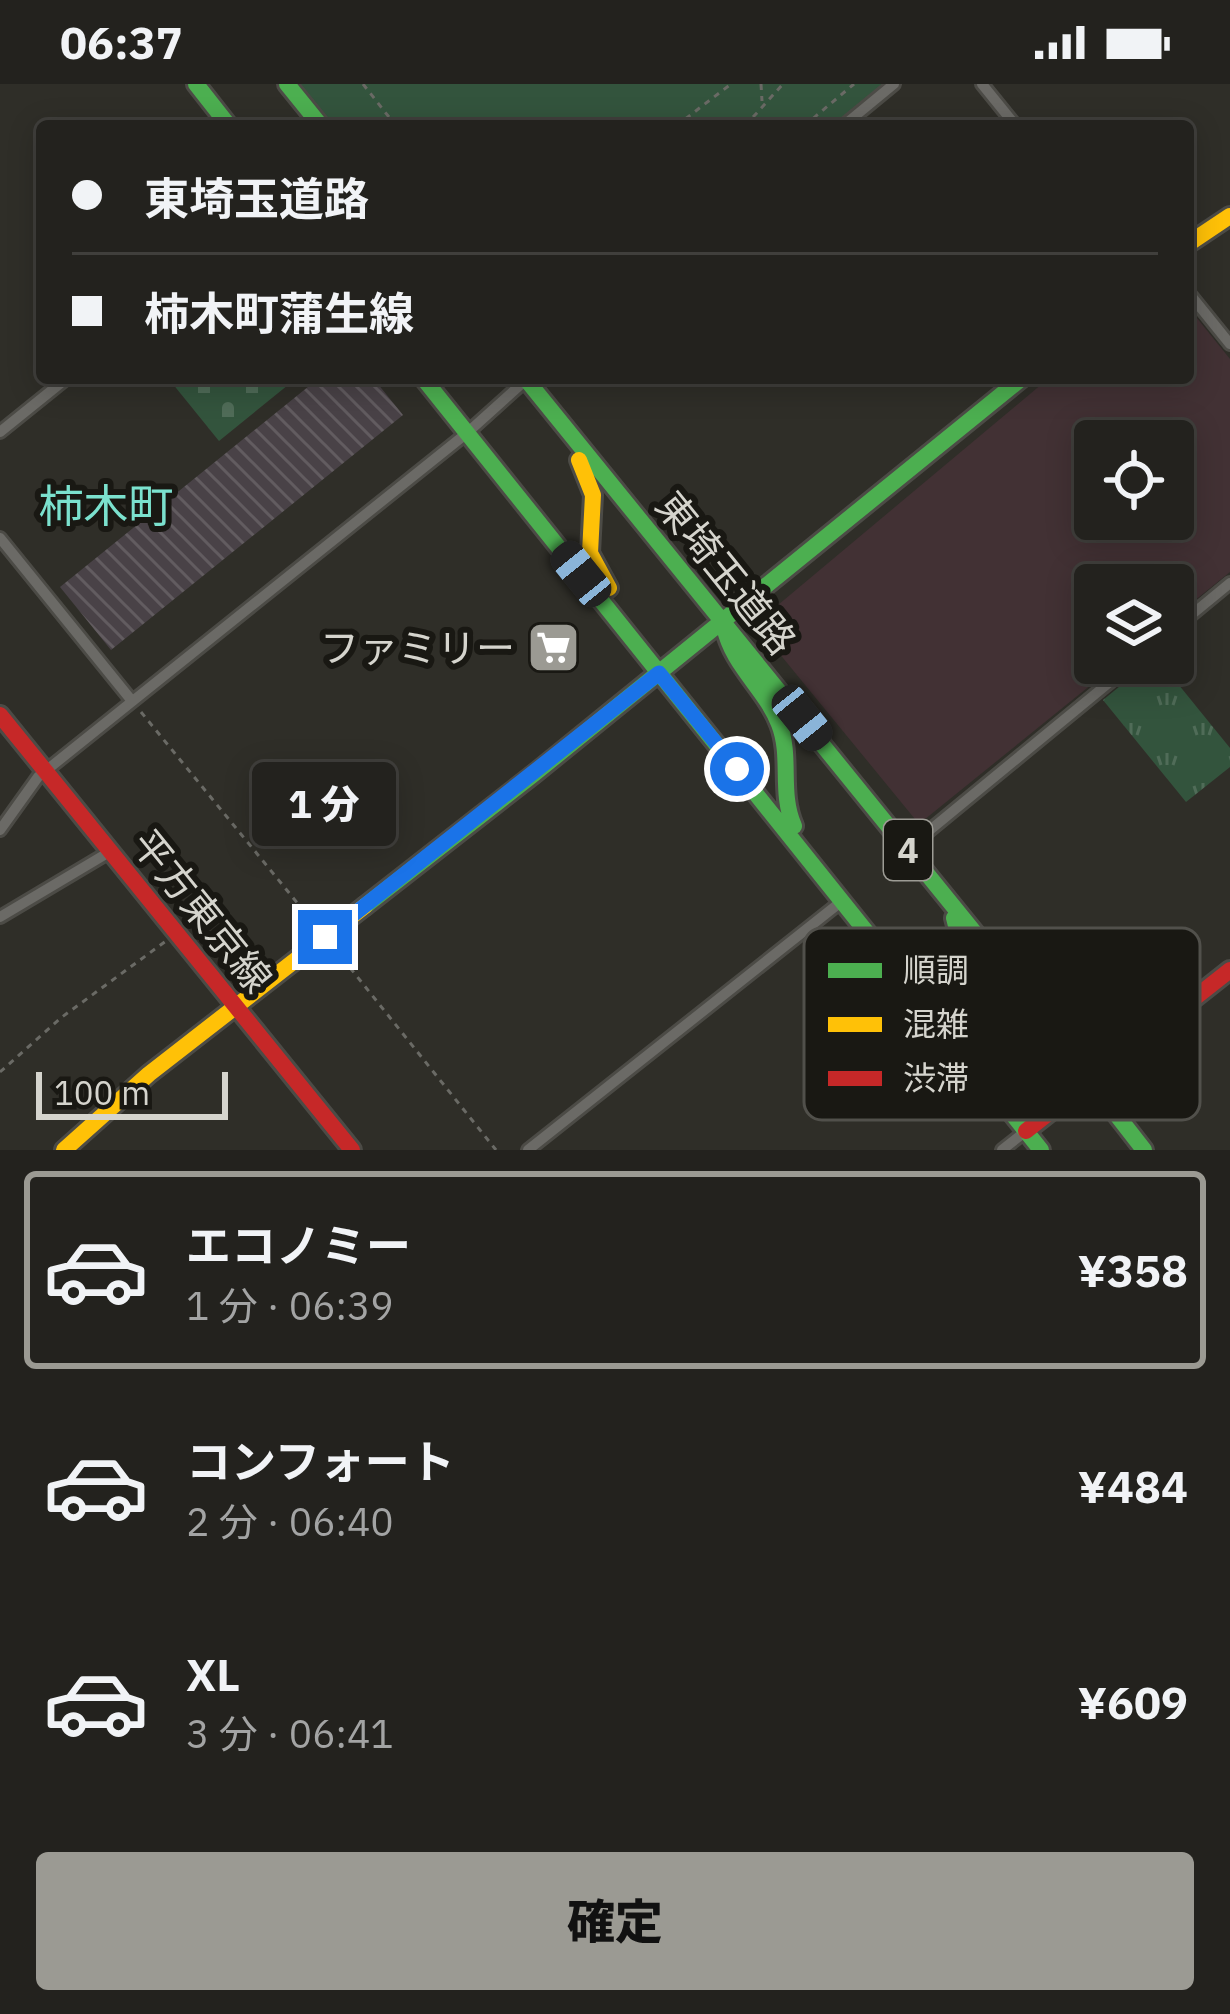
<!DOCTYPE html>
<html lang="ja">
<head>
<meta charset="utf-8">
<style>
  :root { --surface:#23221e; --page:#2b2a27; --text:#f1f3f6; --muted:#a3a4a4; --line:#403f3c; --accent:#9b9a93 }
  body { margin:0; font-family:"IBM Plex Sans","Noto Sans JP",sans-serif; background:var(--page); color:var(--text); height:100vh; display:flex; flex-direction:column; font-size:45px; white-space:nowrap }
  * { box-sizing:border-box; margin:0 }
  p { font-size:39px; color:var(--muted) }
  .icon { flex:none; width:66px; height:66px; fill:none; stroke:currentColor; stroke-width:2; stroke-linecap:round; stroke-linejoin:round }
  .map { position:relative; height:1066px; overflow:hidden }
  .details { display:flex; flex-direction:column; background:var(--surface); flex:1 }
  .details>* { flex:none }
  .banner { position:absolute; left:36px; top:36px; width:1158px; height:264px; border-radius:12px; box-shadow:0 6px 30px #0003,0 0 0 3px var(--line); display:grid; align-content:center; height:264px; padding:0 36px; background:var(--surface) }
  .fabs { position:absolute; left:1074px; top:336px; display:grid; gap:24px }
  .fabs a { display:grid; place-items:center; width:120px; height:120px; border-radius:12px; background:var(--surface); box-shadow:0 6px 30px #0003,0 0 0 3px var(--line); font-size:60px }
  .scale { position:absolute; left:36px; bottom:30px; width:192px; box-sizing:border-box; padding-left:12px; border:6px solid #d5d4cd; border-top:0; font-size:33px; line-height:42px; white-space:nowrap; color:#d5d4cd; -webkit-text-stroke:9px #191813; paint-order:stroke }
  .end { position:absolute; width:54px; height:54px; margin:-27px; border:15px solid #1a73e8; background:#fff; box-shadow:0 0 0 6px #fff }
  .from { border-radius:50% }
  .bubble { position:absolute; height:84px; border-radius:12px; background:var(--surface); box-shadow:0 6px 30px #0003,0 0 0 3px var(--line); font-size:39px; font-weight:800; line-height:84px; text-align:center }
  .car { position:absolute; width:36px; height:72px; margin:-36px -18px; border-radius:15px; box-shadow:0 0 9px 3px #0007; background:linear-gradient(#222 24%,#8ab4d8 0 40%,#222 0 76%,#8ab4d8 0 86%,#222 0) }
  .banner b { display:flex; align-items:center; gap:42px; height:114px; font-size:45px }
  .banner b+b { border-top:3px solid var(--line) }
  .banner i { width:30px; height:30px; background:var(--text) }
  ul { padding:21px 0 0; list-style:none }
  li { display:flex; align-items:center; gap:36px; height:198px; margin:0 24px 18px; padding:0 12px; border:6px solid transparent; border-radius:12px }
  li div { flex:1 }
  li b { display:block; font-size:45px }
  li em { font-style:normal; font-weight:800 }
  li.current { border-color:var(--accent) }
  li>.icon { width:108px; height:108px; stroke-width:1.5 }
  .action { display:flex; gap:24px; margin-top:auto; padding:24px 36px }
  .action a { flex:1; height:138px; border-radius:12px; background:var(--accent); color:#111; font-size:48px; font-weight:800; line-height:138px; text-align:center }
  .status { display:flex; justify-content:space-between; align-items:center; height:84px; padding:0 60px; background:var(--surface); direction:ltr }
  .status svg { height:33px; fill:currentColor }
  .map>svg:first-child { display:block }
  .education { fill:#423134; fill-rule:evenodd }
  .grass { fill:url(#grass-tufts) }
  .cemetery { fill:url(#cemetery-stones) }
  .park { fill:#33543d }
  .building { fill:url(#building-back-hatch) }
  .lines { fill:none; stroke-linecap:round; stroke-linejoin:round }
  .street-casing { stroke:#4c4b46; stroke-width:16 }
  .fast-casing { stroke:#4c4b46; stroke-width:22 }
  .slow-casing { stroke:#4c4b46; stroke-width:22 }
  .jam-casing { stroke:#4c4b46; stroke-width:22 }
  .path { stroke:#6a6a65; stroke-width:3; stroke-dasharray:6 6; stroke-linecap:butt }
  .street { stroke:#6b6a66; stroke-width:10 }
  .fast { stroke:#4caf50; stroke-width:16 }
  .slow { stroke:#ffc107; stroke-width:16 }
  .jam { stroke:#c62828; stroke-width:16 }
  .route { stroke:#1a73e8; stroke-width:15 }
  .labels { text-anchor:middle; stroke-width:12; stroke-linejoin:round; paint-order:stroke }
  .shield { fill:#191813; stroke:#9d9c95; stroke-width:3 }
  .shield-label { font-size:36px; font-weight:bold; fill:#d5d4cd }
  .street-label { font-size:39px; fill:#d5d4cd; stroke:#191813 }
  .poi-label { font-size:39px; fill:#d5d4cd; stroke:#191813; text-anchor:end }
  .quarter-label { font-size:45px; fill:#7be1ce; stroke:#191813 }
  .key { fill:#191813; stroke:#51504b; stroke-width:3 }
  .key-label { font-size:33px; fill:#d5d4cd }
</style>
</head>
<body>
<div class="status"><b>06:37</b><svg viewBox="0 0 49 12"><path d="M0 12V9h3v3zM5 12V6h3v6zM10 12V3h3v9zM15 12V0h3v12zM26 1h20v11H26zM47 4h2v5h-2z"/></svg></div>
<div class="map">
<svg width="1230" height="1066" viewBox="0 0 1230 1066">
  <defs>
    <pattern id="grass-tufts" width="24" height="20" patternUnits="userSpaceOnUse" patternTransform="scale(3)"><rect width="24" height="20" fill="#33543d"/><path d="M3 7l-1-3M5 7V3M7 7l1-3M15 17l-1-3M17 17v-4M19 17l1-3" fill="none" stroke="#506c58"/></pattern>
    <pattern id="cemetery-stones" width="16" height="16" patternUnits="userSpaceOnUse" patternTransform="scale(3)"><rect width="16" height="16" fill="#33543d"/><path d="M2 7V4a2 2 0 0 1 4 0v3zM10 15v-3a2 2 0 0 1 4 0v3z" fill="#506c58"/></pattern>
    <pattern id="building-back-hatch" width="6" height="6" patternUnits="userSpaceOnUse" patternTransform="scale(3)"><rect width="6" height="6" fill="#494247"/><path d="M-1 5l2 2M0 0l6 6M5-1l2 2" fill="none" stroke="#625c60"/></pattern>
  </defs>
  <rect width="100%" height="100%" fill="#2f2e28"/>
  <path class="education" d="M1188,223L1230,275V488L1173,534V501H1095V579H1118L919,740L774,563L778,521L1049,294H1188ZM1095,357H1173V435H1095Z"/>
  <path class="grass" d="M1148,579H1161L1230,664V683L1186,718L1103,616Z"/>
  <path class="cemetery" d="M168,294H283L288,301L219,357Z"/>
  <path class="park" d="M296,0H886L834,42H329Z"/>
  <path class="building" d="M319,294H373L403,331L111,566L60,503Z
    M545,543L568,571L552,584L529,556Z"/>
  <g class="lines">
    <defs>
      <path id="street" d="M982,0L1016,42
        M843,42L894,0
        M1188,208L1230,260
        M0,348L67,294
        M0,454L132,617
        M1173,546L1230,499
        M0,746L38,693L467,349L528,294
        M907,765L1133,579
        M0,833L111,767
        M528,1066L842,817
        M1002,1066L1026,1047"/>
      <path id="fast" d="M196,0L229,42
        M287,0L321,42
        M423,294L1041,1066
        M525,294L979,854L1144,1066
        M724,542C732,582 765,604 779,640C792,673 779,708 794,742
        M365,822L534,690L1022,294
        M954,834C969,883 954,923 982,969"/>
      <path id="slow" d="M1188,160L1230,132
        M579,376L593,411L590,469L609,504
        M64,1066L149,990L365,822"/>
      <path id="jam" d="M0,631L352,1066
        M1026,1047L1230,886"/>
    </defs>
    <use href="#street" class="street-casing"/>
    <use href="#fast" class="fast-casing"/>
    <use href="#slow" class="slow-casing"/>
    <use href="#jam" class="jam-casing"/>
    <path class="path" d="M363,0L396,42
      M761,0L762,17
      M676,42L731,0
      M745,42L783,0
      M804,42L854,0
      M141,628L317,843
      M335,865L496,1066
      M0,988L62,933L166,857"/>
    <use href="#street" class="street"/>
    <use href="#fast" class="fast"/>
    <use href="#slow" class="slow"/>
    <use href="#jam" class="jam"/>
  </g>
  <g class="lines">
    <path class="route" d="M325,853L659,589L737,685"/>
  </g>
  <defs>
    <symbol id="supermarket-square" viewBox="-11 -11 22 22"><rect x="-9" y="-9" width="18" height="18" rx="4" fill="#9b9a93" stroke="#191813"/><path d="M-6-5.5h2.5l.6 2H6L4.5 2H-2.5L-4.4-4H-6ZM-1.5 3.2a1.3 1.3 0 1 0 .1 0ZM3 3.2a1.3 1.3 0 1 0 .1 0Z" fill="#fff"/></symbol>
  </defs>
  <g fill-rule="evenodd">
    <use href="#supermarket-square" x="524" y="534" width="59" height="59"/>
  </g>
  <g class="labels">
    <rect class="shield" x="884" y="736" width="48" height="60" rx="9"/>
    <g class="shield-label">
      <text x="908" y="779">4</text>
    </g>
    <g class="street-label">
      <text transform="translate(726 489) rotate(51)" y="14">東埼玉道路</text>
      <text transform="translate(202 827) rotate(51)" y="14">平方東京線</text>
    </g>
    <g class="poi-label">
      <text x="515" y="578">ファミリー</text>
    </g>
    <g class="quarter-label">
      <text x="106" y="438">柿木町</text>
    </g>
  </g>
  <rect x="804" y="844" width="396" height="192" rx="18" class="key"/>
  <rect x="828" y="879" width="54" height="15" fill="#4caf50"/>
  <rect x="828" y="933" width="54" height="15" fill="#ffc107"/>
  <rect x="828" y="987" width="54" height="15" fill="#c62828"/>
  <g class="key-label">
    <text x="903" y="898">順調</text>
    <text x="903" y="952">混雑</text>
    <text x="903" y="1006">渋滞</text>
  </g>
</svg>
<div class="fabs">
<a><svg class="icon" aria-label="locate" viewBox="0 0 24 24"><circle cx="12" cy="12" r="6"/><path d="M12 2v4M12 18v4M2 12h4M18 12h4"/></svg></a>
<a><svg class="icon" aria-label="layers" viewBox="0 0 24 24"><path d="M12 4l9 5-9 5-9-5zM3 14l9 5 9-5"/></svg></a>
</div>
<div class="scale">100 m</div>
<i class="end from" style="left:737px;top:685px"></i>
<i class="end" style="left:325px;top:853px"></i>
<div class="bubble" style="left:252px;top:678px;width:144px">1 分</div>
<i class="car" style="left:581px;top:490px;rotate:321deg"></i>
<i class="car" style="left:802px;top:634px;rotate:141deg"></i>
<div class="banner">
<b><i class="from"></i>東埼玉道路</b>
<b><i></i>柿木町蒲生線</b>
</div>
</div>
<section class="details">
<ul>
<li class="current"><svg class="icon" aria-label="car" viewBox="0 0 24 24"><path d="M5 17H2v-5l4-1 3-4h7l3 4 3 1v5h-3M9 17h6M6 11h13"/><circle cx="7" cy="17" r="2"/><circle cx="17" cy="17" r="2"/></svg><div><b>エコノミー</b><p>1 分 · 06:39</p></div><em>¥358</em></li>
<li><svg class="icon" aria-label="car" viewBox="0 0 24 24"><path d="M5 17H2v-5l4-1 3-4h7l3 4 3 1v5h-3M9 17h6M6 11h13"/><circle cx="7" cy="17" r="2"/><circle cx="17" cy="17" r="2"/></svg><div><b>コンフォート</b><p>2 分 · 06:40</p></div><em>¥484</em></li>
<li><svg class="icon" aria-label="car" viewBox="0 0 24 24"><path d="M5 17H2v-5l4-1 3-4h7l3 4 3 1v5h-3M9 17h6M6 11h13"/><circle cx="7" cy="17" r="2"/><circle cx="17" cy="17" r="2"/></svg><div><b>XL</b><p>3 分 · 06:41</p></div><em>¥609</em></li>
</ul>
<div class="action"><a>確定</a></div>
</section>
</body>
</html>
